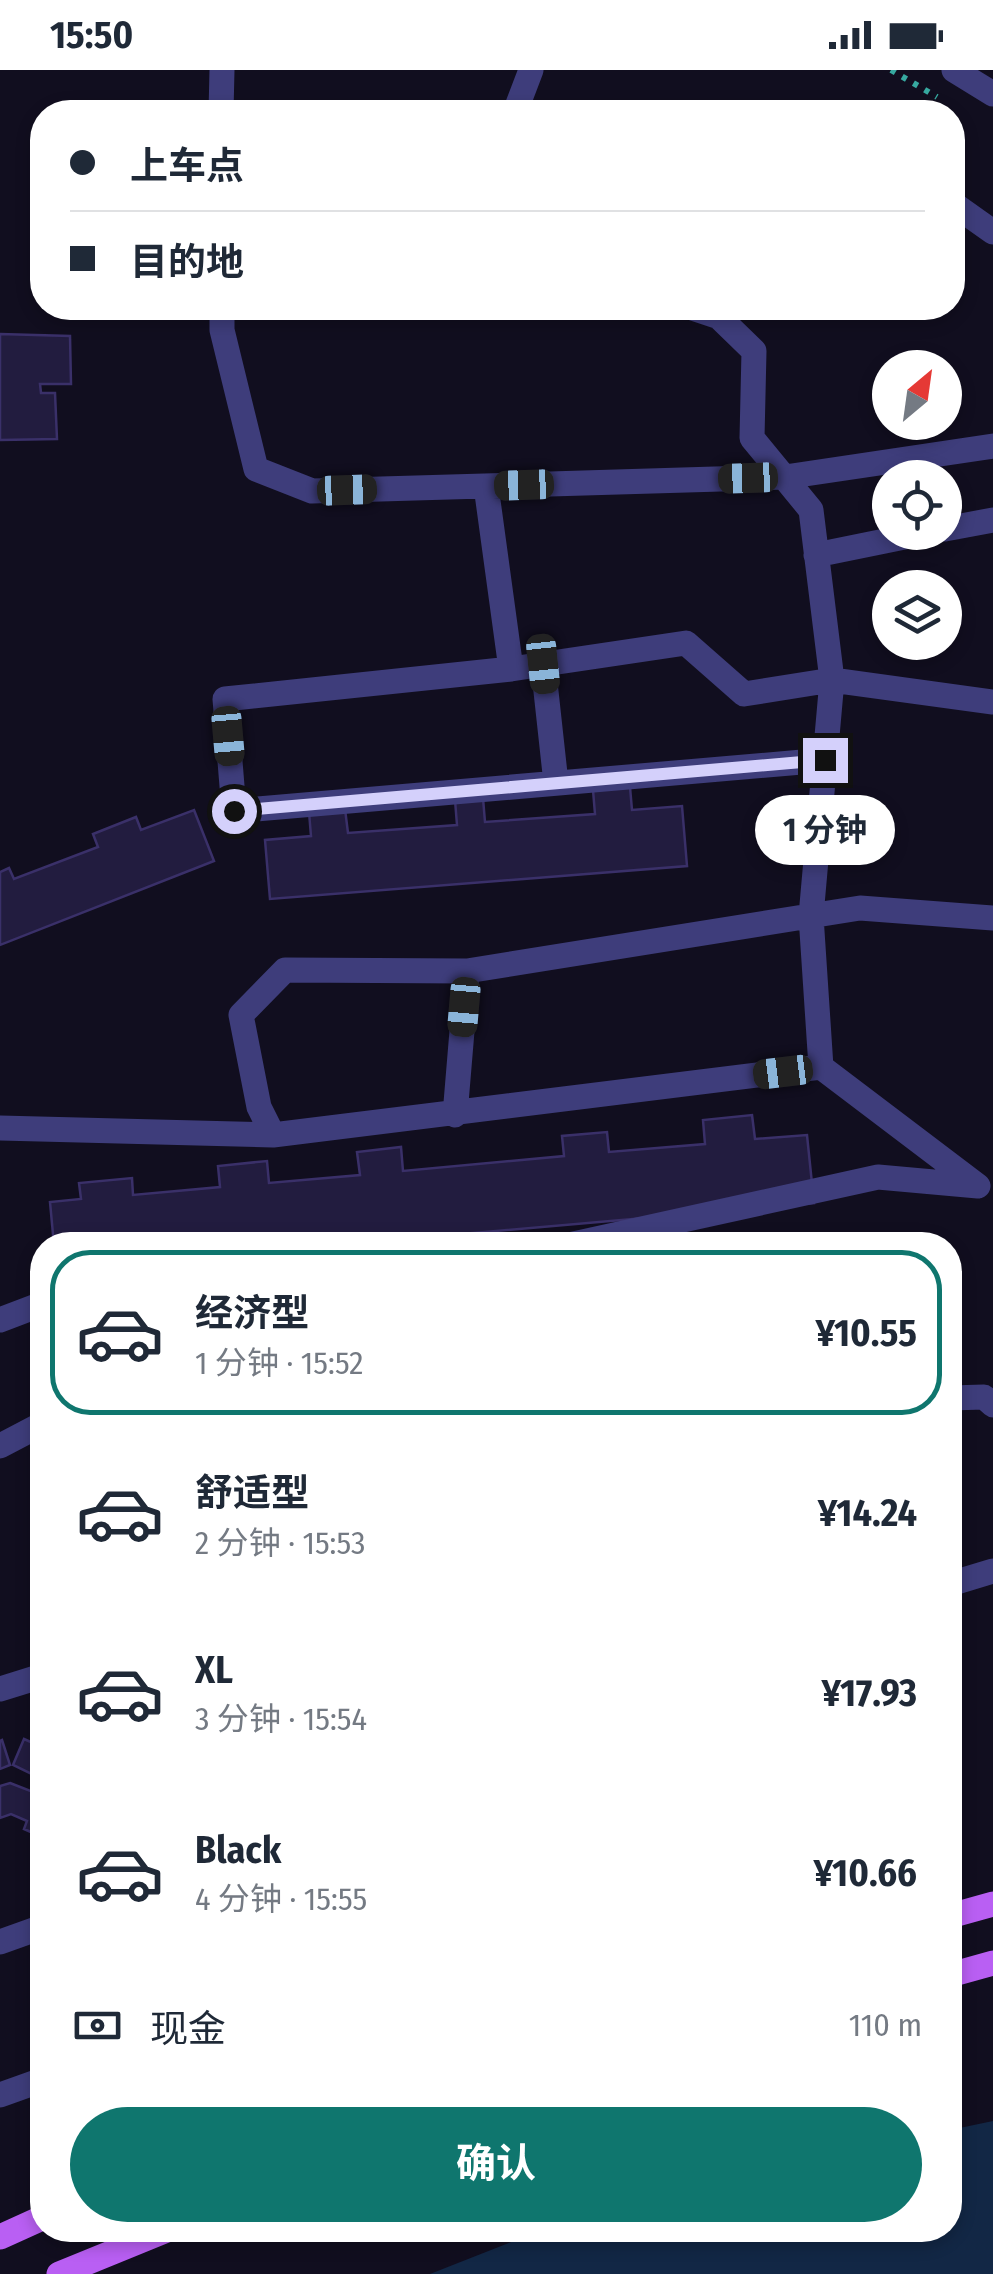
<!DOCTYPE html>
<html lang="zh">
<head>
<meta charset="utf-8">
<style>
  :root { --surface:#fff; --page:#f2f2f3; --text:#1f2937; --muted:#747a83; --line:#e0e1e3; --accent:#0f766e }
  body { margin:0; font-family:"Fira Sans Condensed","Noto Sans SC",sans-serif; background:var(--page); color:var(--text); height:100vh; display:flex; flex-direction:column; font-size:38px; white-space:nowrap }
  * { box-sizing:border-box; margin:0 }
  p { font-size:32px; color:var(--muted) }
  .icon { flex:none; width:55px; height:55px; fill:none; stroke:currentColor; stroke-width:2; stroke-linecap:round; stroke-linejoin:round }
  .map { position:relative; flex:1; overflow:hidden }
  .side { position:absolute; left:30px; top:1162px; width:932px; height:1010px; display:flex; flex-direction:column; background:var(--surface); border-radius:40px; box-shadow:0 5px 15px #0003 }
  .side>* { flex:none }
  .banner { position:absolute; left:30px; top:30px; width:935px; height:220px; border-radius:40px; box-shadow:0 5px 15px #0003; display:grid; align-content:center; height:220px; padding:0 40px; background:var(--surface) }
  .needle { width:65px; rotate:29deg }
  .fabs { position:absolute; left:872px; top:280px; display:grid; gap:20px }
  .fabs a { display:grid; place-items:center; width:90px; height:90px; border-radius:50%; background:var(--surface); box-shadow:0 5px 15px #0003; font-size:50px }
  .end { position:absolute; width:45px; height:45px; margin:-22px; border:12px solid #d4d0fb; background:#111; box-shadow:0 0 0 5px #111 }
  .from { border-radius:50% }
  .bubble { position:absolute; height:70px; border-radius:35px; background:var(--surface); box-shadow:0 5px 15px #0003; font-size:32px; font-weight:700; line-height:70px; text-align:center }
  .car { position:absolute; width:30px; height:60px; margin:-30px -15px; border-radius:12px; box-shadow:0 0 8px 2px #0007; background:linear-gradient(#222 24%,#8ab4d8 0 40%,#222 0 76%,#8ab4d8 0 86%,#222 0) }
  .banner b { display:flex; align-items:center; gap:35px; height:95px; font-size:38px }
  .banner b+b { border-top:2px solid var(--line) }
  .banner i { width:25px; height:25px; background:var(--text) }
  ul { padding:18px 0 0; list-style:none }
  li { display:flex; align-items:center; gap:30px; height:165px; margin:0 20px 15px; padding:0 20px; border:5px solid transparent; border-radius:40px }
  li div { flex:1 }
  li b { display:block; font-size:38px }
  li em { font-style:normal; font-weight:700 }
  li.active { border-color:var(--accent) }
  li>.icon { width:90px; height:90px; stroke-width:1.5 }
  .pay { display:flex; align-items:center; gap:25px; height:110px; padding:0 40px; font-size:38px }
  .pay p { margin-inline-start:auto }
  .action { display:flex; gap:20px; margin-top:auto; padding:20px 40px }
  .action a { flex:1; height:115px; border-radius:60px; background:var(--accent); color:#fff; font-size:40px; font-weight:700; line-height:115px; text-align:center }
  .status { display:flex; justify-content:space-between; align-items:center; height:70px; padding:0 50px; background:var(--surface); direction:ltr }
  .status svg { height:28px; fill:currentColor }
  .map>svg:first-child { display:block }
  .water { fill:#122745 }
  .building { fill:#221c3f; stroke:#3a3069; stroke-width:2.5 }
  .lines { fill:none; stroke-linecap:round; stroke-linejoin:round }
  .path { stroke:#37a9a0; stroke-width:6; stroke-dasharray:5 8; stroke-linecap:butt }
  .minor { stroke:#3e3d7b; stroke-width:25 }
  .major { stroke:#b95ff3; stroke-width:25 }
  .route { stroke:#d4d0fb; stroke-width:12 }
</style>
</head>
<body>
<div class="status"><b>15:50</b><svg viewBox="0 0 49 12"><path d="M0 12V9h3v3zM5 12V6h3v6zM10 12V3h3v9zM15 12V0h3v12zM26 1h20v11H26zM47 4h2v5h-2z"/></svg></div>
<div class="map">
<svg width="993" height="2204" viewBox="0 0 993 2204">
  <rect width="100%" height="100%" fill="#110e1f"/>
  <path class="water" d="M993,2051V2204H430L542,2160H950V2060Z"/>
  <path class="building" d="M0,264L70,266L71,314H40L41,323H55L57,369L0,370Z
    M630,717L632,740L682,736L687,796L270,829L265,770L311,766L309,742L345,739L348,763L457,755L455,730L483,728L485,752L595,744L593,720Z
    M194,740L214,791L0,875V802L9,798L14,809L98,777L93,764L136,747L141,760Z
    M752,1045L755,1069L807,1065L814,1133L338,1175H54L50,1132L81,1129L79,1113L132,1108L133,1125L220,1117L218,1096L267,1091L269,1113L360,1105L357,1082L401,1077L403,1101L564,1086L562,1066L607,1062L609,1082L705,1074L703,1050Z
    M24,1669L42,1677V1709L13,1695Z
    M2,1670L10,1695L0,1699V1671Z
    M10,1713L38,1724L42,1714V1767L24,1759L27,1751L11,1744L0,1748V1716Z"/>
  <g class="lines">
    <path class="path" d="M891,0L937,27"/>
    <path class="minor" d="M954,0L993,24
      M221,42L222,0
      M515,42L531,0
      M952,133L993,162
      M222,238V260L256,399L312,421L785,407L993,376
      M692,238L719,247L754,281L752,368L811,440L832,610L811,846L821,997
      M486,416L511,599
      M945,459L993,450
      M816,485L929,462
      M543,594L556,713
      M825,690L234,741L225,629L511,599L686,573L744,624L832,610L993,632
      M455,1045L467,901
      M0,1058L273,1065L821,997L978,1116
      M273,1065L259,1037L241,945L285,900L467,901L860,838L993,848
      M569,1175L878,1107L978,1116
      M0,1250L42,1234
      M950,1328L984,1327L993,1335
      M0,1376L42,1354
      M950,1514L993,1501
      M0,1619L42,1606
      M0,1872L42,1857
      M0,2025L42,2010"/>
    <path class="major" d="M950,1846L993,1834
      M950,1905L993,1893
      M0,2167L42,2148
      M59,2204L167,2160"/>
  </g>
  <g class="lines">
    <path class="route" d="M234,741L825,690"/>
  </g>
</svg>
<div class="fabs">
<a><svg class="needle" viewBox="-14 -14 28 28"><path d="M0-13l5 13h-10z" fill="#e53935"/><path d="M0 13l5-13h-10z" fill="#747a83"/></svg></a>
<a><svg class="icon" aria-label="locate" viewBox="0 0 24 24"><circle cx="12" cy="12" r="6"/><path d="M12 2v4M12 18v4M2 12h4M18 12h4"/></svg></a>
<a><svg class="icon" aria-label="layers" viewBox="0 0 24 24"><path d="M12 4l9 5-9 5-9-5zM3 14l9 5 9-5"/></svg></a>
</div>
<i class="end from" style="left:234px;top:741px"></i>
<i class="end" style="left:825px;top:690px"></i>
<div class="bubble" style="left:755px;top:725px;width:140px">1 分钟</div>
<i class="car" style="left:748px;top:408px;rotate:268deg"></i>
<i class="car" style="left:524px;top:415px;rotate:268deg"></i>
<i class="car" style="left:347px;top:420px;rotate:88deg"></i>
<i class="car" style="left:543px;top:594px;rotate:174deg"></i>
<i class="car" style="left:228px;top:666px;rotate:175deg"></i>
<i class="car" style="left:464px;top:937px;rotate:185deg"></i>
<i class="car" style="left:783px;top:1002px;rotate:263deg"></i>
<div class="banner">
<b><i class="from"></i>上车点</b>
<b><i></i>目的地</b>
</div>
<section class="side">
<ul>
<li class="active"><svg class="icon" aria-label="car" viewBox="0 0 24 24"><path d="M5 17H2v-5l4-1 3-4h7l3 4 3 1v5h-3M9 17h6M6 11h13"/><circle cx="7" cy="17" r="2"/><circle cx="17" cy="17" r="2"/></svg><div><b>经济型</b><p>1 分钟 · 15:52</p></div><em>¥10.55</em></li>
<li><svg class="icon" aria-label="car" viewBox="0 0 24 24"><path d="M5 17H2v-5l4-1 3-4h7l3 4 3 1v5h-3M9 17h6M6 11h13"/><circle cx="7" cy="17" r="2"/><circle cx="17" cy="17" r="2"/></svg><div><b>舒适型</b><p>2 分钟 · 15:53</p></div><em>¥14.24</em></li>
<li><svg class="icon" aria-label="car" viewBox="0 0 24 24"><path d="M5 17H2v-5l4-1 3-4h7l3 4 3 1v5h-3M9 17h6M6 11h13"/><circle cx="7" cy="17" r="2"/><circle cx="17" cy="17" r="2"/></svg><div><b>XL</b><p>3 分钟 · 15:54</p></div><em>¥17.93</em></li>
<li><svg class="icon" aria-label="car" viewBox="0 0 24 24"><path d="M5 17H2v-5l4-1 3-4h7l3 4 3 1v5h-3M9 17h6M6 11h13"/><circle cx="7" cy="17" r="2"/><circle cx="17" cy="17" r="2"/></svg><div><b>Black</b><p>4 分钟 · 15:55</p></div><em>¥10.66</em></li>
</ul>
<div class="pay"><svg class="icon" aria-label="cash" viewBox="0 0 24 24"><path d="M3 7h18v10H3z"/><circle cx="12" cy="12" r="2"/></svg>现金<p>110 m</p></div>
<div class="action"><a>确认</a></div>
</section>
</div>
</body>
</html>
